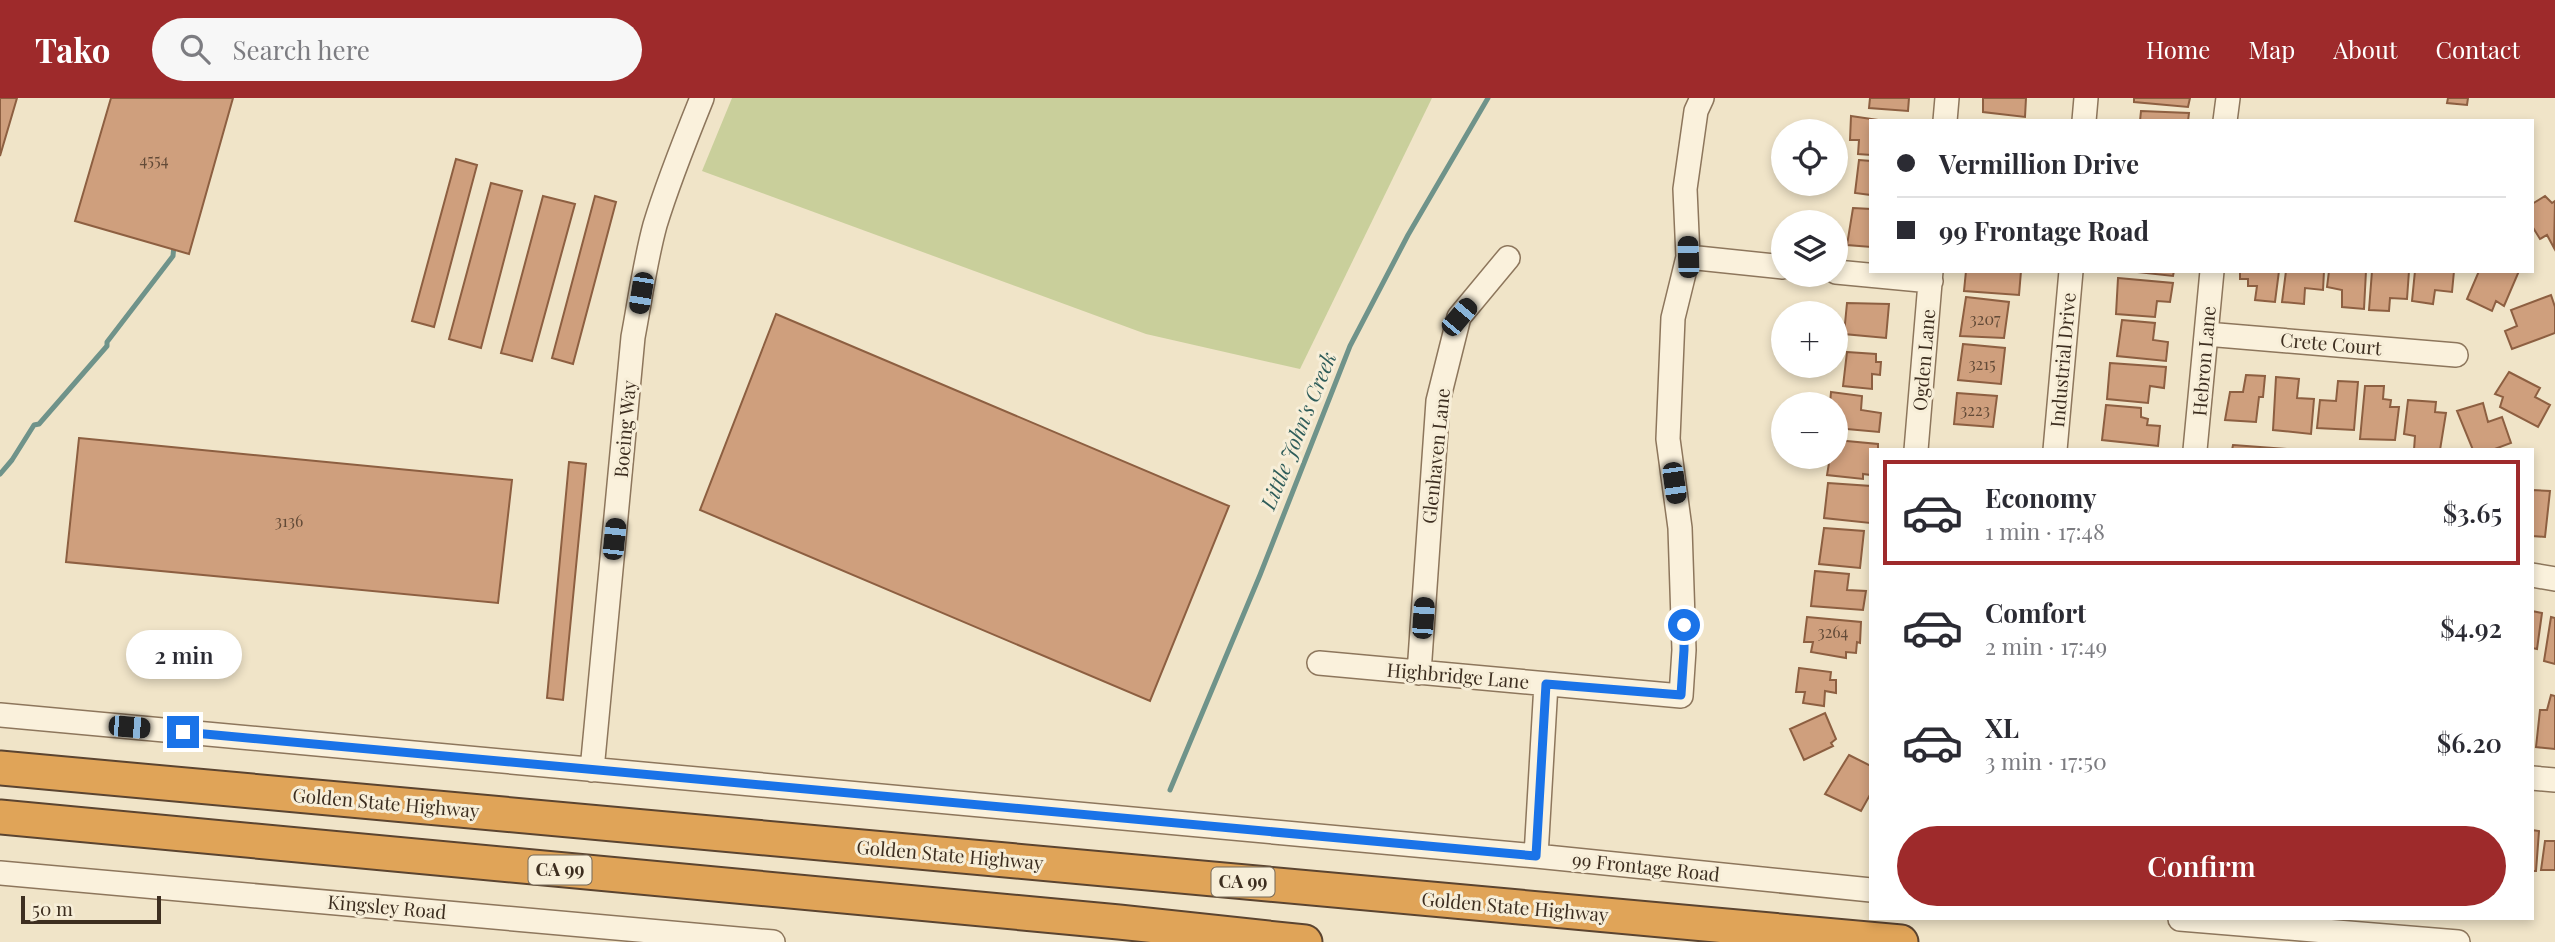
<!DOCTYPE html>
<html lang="en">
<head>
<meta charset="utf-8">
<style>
  :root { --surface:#fff; --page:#f7f7f7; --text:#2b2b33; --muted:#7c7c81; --line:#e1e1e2; --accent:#9e2a2b }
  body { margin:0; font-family:"Playfair Display",serif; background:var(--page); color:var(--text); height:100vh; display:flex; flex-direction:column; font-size:26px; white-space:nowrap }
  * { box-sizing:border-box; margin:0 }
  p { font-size:23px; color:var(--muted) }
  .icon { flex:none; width:38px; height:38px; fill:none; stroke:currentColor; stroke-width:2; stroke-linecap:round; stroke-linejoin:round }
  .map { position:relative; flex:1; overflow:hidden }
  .details { position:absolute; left:1869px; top:350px; width:665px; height:472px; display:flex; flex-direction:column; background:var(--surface); border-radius:0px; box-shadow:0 4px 10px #0003 }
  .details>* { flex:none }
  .banner { position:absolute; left:1869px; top:21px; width:665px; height:154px; border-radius:0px; box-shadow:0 4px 10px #0003; display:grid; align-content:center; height:154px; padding:0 28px; background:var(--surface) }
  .tools { position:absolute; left:1771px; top:21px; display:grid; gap:14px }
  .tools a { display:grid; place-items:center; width:77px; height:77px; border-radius:50%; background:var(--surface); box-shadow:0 4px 10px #0003; font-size:35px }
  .scale { position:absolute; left:21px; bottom:18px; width:140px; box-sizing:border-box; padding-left:7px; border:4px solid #3d2e20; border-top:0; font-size:19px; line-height:24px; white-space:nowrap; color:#3d2e20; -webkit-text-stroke:5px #f7eed8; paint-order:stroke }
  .end { position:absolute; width:32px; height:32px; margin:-16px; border:9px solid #1a73e8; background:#fff; box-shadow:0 0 0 4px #fff }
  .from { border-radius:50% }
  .bubble { position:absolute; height:49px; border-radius:24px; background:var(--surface); box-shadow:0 4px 10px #0003; font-size:23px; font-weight:600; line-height:49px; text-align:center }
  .car { position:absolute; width:21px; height:42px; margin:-21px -10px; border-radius:9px; box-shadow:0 0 5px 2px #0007; background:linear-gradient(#222 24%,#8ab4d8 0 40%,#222 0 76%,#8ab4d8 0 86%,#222 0) }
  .banner b { display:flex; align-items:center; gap:24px; height:66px; font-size:26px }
  .banner b+b { border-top:2px solid var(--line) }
  .banner i { width:18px; height:18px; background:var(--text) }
  ul { padding:12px 0 0; list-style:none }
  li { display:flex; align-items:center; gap:21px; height:105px; margin:0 14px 10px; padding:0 14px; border:4px solid transparent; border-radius:0px }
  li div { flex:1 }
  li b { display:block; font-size:26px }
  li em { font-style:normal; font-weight:600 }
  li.selected { border-color:var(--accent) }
  li>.icon { width:63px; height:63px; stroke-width:1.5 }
  .primary-button { display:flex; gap:14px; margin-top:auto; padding:14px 28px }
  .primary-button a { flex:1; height:80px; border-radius:42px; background:var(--accent); color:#fff; font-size:28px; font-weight:600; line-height:80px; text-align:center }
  header { display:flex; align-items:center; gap:42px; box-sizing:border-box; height:98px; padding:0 35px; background:var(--accent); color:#fff }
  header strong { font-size:33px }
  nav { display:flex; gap:38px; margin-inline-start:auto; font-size:24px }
  .search { width:490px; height:63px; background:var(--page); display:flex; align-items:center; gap:18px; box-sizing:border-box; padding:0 24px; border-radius:38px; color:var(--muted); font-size:26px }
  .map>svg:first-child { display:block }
  .green { fill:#c9cf9b }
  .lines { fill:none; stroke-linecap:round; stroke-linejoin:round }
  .stream { stroke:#6f938a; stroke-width:5 }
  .building { fill:#cf9f7d; stroke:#8d5f41; stroke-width:2 }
  .minor-casing { stroke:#8d765c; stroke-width:26 }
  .highway-casing { stroke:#5b4430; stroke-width:37 }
  .minor { stroke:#faf1dc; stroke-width:23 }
  .highway { stroke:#e0a458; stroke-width:33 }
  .route { stroke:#1a73e8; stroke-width:9 }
  .labels { text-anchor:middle; stroke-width:6; stroke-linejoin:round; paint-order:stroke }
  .number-label { font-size:16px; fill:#624a37 }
  .shield { fill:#f7eed8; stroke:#756857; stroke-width:2 }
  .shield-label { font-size:18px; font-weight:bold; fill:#3d2e20 }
  .street-label { font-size:19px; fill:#3d2e20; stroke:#f7eed8 }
  .water-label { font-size:21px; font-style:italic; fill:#2f5d5a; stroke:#f7eed8 }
</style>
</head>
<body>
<header>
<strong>Tako</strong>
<div class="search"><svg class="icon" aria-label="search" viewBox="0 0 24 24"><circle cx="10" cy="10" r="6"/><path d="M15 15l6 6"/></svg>Search here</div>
<nav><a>Home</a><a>Map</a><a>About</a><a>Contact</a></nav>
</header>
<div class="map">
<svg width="2555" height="844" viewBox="0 0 2555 844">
  <rect width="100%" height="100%" fill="#f0e4c8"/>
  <path class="green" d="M732,0H1432L1300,271L1146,236L702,73Z"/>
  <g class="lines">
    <path class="stream" d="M0,376L12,362L34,327L39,326L107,248V244L173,158L174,147
      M1170,692L1260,477L1350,248L1408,137L1488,0"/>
  </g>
  <path class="building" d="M0,0H17L0,58Z
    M111,0H233L189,156L75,123Z
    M1870,0H1909L1908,13L1869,10Z
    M1983,0H2026L2025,19L1983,14Z
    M2134,0H2190L2188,9L2134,4Z
    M2448,0H2468L2467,7L2447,5Z
    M2141,13L2189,15L2188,23H2140Z
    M1851,18L1885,23H1871V57L1858,56L1859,42H1850Z
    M456,61L477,67L434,229L412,223Z
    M1859,62L1871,63V97L1855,95Z
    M491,85L522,93L481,250L449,241Z
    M543,98L575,106L532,263L501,255Z
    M595,98L616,104L573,266L552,260Z
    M2545,98L2552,105L2555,103L2554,150L2547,137L2540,141L2532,128V106Z
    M1853,110L1871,111V149L1847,147Z
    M1966,173H2021L2019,197L1964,193Z
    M2128,173H2174L2173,178Z
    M2240,173H2279L2275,204L2255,202L2257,188H2248V181H2240Z
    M2286,173H2324L2323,192L2305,190L2304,206L2282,204Z
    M2329,173H2366L2364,211L2342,209V192L2327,189Z
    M2372,173H2409L2407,201L2390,200L2389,213L2369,212Z
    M2415,173H2454L2452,194L2435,192L2433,206L2412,203Z
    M2479,173H2519L2504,208L2496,203L2492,213L2467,201Z
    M2118,180L2173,185L2170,204L2157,203L2155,219L2116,216Z
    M2551,197L2555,209V235L2512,251L2505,233L2517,228L2511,212Z
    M1966,199L2009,204L2004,240L1960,238Z
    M1847,205L1889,206L1886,240L1844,236Z
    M776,216L1229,408L1150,603L700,412Z
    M2122,222L2155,225L2153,242L2168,244L2166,263L2117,258Z
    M1963,246L2005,250L2001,286L1958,282Z
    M1847,254L1876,256V264H1881L1880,277L1872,276V291L1843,288Z
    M2110,265L2166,269L2164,290L2150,288L2148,305L2107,301Z
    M2509,274L2540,290L2535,299L2550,307L2538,329L2500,309L2503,299L2495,296Z
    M2246,277L2265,278L2263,299H2259L2256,324L2225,322L2230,294H2243Z
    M2276,279L2299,281L2297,300L2314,301L2311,336L2273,332Z
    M2338,283L2358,284L2354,332L2317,330L2320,302L2336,303Z
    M2365,288H2384L2383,301L2391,302L2390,309H2399L2395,342L2360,341Z
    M1831,294L1862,298L1861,312L1881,315L1879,334L1836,330V306H1830Z
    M1957,295L1997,298L1993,329L1954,326Z
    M2408,302L2436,304L2435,314L2446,315L2440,352H2414L2415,338L2404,336Z
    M2483,305L2488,324L2502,319L2511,345L2492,352H2473L2457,313Z
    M2106,307L2141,310V319L2148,321L2147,327L2160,328L2158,348L2102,342Z
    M79,340L512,382L498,505L66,464Z
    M1836,342L1878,346V352H1871V377L1863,376V381L1827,377L1829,365L1820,364L1821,359H1836Z
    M2233,347L2286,351V352H2232Z
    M569,364L586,366L563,602L547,600Z
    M1828,385L1871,388L1870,425L1824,420Z
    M2532,392L2550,393L2545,439L2532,438Z
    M1824,430L1864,433L1860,470L1819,466Z
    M1815,473L1849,476L1847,492L1866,493L1863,512L1811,508Z
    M2532,513L2542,515L2537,551L2532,550Z
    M1807,519L1861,524L1860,545L1857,544L1856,555L1846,554V560L1811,554L1813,544H1804Z
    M2551,519L2555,520V566L2544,563Z
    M1799,570L1831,574L1830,582H1836V595L1825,593L1824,608L1803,605L1805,594H1796Z
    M2551,597L2555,598V651L2536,649L2540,612H2547Z
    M1825,615L1836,641L1831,645L1833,648L1804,662L1790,631Z
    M1849,657L1871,668V695L1861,713L1825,696Z
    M2532,732L2539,733L2536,773H2532Z
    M2545,743H2555V772H2541Z"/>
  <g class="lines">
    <defs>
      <path id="minor" d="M1945,23L1947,0
        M2084,23L2086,0
        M2225,23L2228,0
        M1688,159L1783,169
        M1836,174L1931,183
        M2206,236L2456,257
        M1916,352L1931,173
        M2055,352L2071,173
        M2195,352L2212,173
        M2532,477L2555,481
        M1319,565L1681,598L1684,552L1680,430L1668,341L1673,220L1688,159L1685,91L1696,13L1702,0
        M1419,575L1438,303L1459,219L1508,160
        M0,617L1536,758L1871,792
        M592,672L633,239C640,202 645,164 655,127C668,84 685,42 702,0
        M2532,680L2555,682
        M1536,758L1546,586
        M0,775L773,844
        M2180,821L2458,844"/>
      <path id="highway" d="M0,670L1901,844
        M0,719L1119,824L1305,844"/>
    </defs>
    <use href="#minor" class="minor-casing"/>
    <use href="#highway" class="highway-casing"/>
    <use href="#minor" class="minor"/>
    <use href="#highway" class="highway"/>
  </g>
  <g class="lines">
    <path class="route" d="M183,634L1536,758L1546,586L1681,597L1684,552V527"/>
  </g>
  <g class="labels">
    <g class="number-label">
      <text x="154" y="68">4554</text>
      <text x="1985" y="227">3207</text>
      <text x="1982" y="272">3215</text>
      <text x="1975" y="318">3223</text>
      <text x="289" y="429">3136</text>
      <text x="1833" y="540">3264</text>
    </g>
    <g class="shield">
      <rect x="528.5" y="757.5" width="63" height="29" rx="5"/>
      <rect x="1211.5" y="769.5" width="63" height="29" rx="5"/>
    </g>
    <g class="shield-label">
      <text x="560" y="778">CA 99</text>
      <text x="1243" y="790">CA 99</text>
    </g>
    <g class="street-label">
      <text transform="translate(2331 246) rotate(5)" y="7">Crete Court</text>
      <text transform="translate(1924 262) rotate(-85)" y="7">Ogden Lane</text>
      <text transform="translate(2063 262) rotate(-85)" y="7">Industrial Drive</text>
      <text transform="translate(2204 263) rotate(-85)" y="7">Hebron Lane</text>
      <text transform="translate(625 331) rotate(-85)" y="7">Boeing Way</text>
      <text transform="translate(1436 358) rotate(-84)" y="7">Glenhaven Lane</text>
      <text transform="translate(1458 578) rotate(5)" y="7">Highbridge Lane</text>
      <text transform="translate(386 705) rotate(5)" y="7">Golden State Highway</text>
      <text transform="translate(950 757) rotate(5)" y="7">Golden State Highway</text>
      <text transform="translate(1646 769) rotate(6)" y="7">99 Frontage Road</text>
      <text transform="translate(387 809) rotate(5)" y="7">Kingsley Road</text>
      <text transform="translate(1515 809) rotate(5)" y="7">Golden State Highway</text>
    </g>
    <g class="water-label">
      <text transform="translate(1299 333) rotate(-68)" y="7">Little John's Creek</text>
    </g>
  </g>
</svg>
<div class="tools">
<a><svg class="icon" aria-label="locate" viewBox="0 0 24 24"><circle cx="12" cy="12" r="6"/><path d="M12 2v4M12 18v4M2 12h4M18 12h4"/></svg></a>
<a><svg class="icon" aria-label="layers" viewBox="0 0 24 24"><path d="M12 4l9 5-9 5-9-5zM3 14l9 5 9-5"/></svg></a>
<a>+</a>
<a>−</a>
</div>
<div class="scale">50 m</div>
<i class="end from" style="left:1684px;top:527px"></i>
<i class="end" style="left:183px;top:634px"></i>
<div class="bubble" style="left:126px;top:532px;width:116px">2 min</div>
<i class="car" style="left:1688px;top:159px;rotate:358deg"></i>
<i class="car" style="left:641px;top:195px;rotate:189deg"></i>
<i class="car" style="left:1459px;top:219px;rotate:40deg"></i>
<i class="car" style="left:1674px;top:385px;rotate:172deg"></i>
<i class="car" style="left:614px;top:441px;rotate:6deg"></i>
<i class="car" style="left:1423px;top:520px;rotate:4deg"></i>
<i class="car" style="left:129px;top:629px;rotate:95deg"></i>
<div class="banner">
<b><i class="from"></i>Vermillion Drive</b>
<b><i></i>99 Frontage Road</b>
</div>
<section class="details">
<ul>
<li class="selected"><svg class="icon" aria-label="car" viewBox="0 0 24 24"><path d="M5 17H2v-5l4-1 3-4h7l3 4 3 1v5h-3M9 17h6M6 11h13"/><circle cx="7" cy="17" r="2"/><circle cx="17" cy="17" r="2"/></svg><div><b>Economy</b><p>1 min · 17:48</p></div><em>$3.65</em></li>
<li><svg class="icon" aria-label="car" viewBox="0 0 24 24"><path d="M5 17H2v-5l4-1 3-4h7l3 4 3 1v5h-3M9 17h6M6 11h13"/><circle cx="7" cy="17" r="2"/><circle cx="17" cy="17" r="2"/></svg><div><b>Comfort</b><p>2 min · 17:49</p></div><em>$4.92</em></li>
<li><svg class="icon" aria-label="car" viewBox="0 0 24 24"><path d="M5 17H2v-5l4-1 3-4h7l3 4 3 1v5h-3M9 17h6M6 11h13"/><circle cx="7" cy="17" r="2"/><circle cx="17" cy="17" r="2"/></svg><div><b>XL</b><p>3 min · 17:50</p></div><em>$6.20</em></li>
</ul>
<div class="primary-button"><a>Confirm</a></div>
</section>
</div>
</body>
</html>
